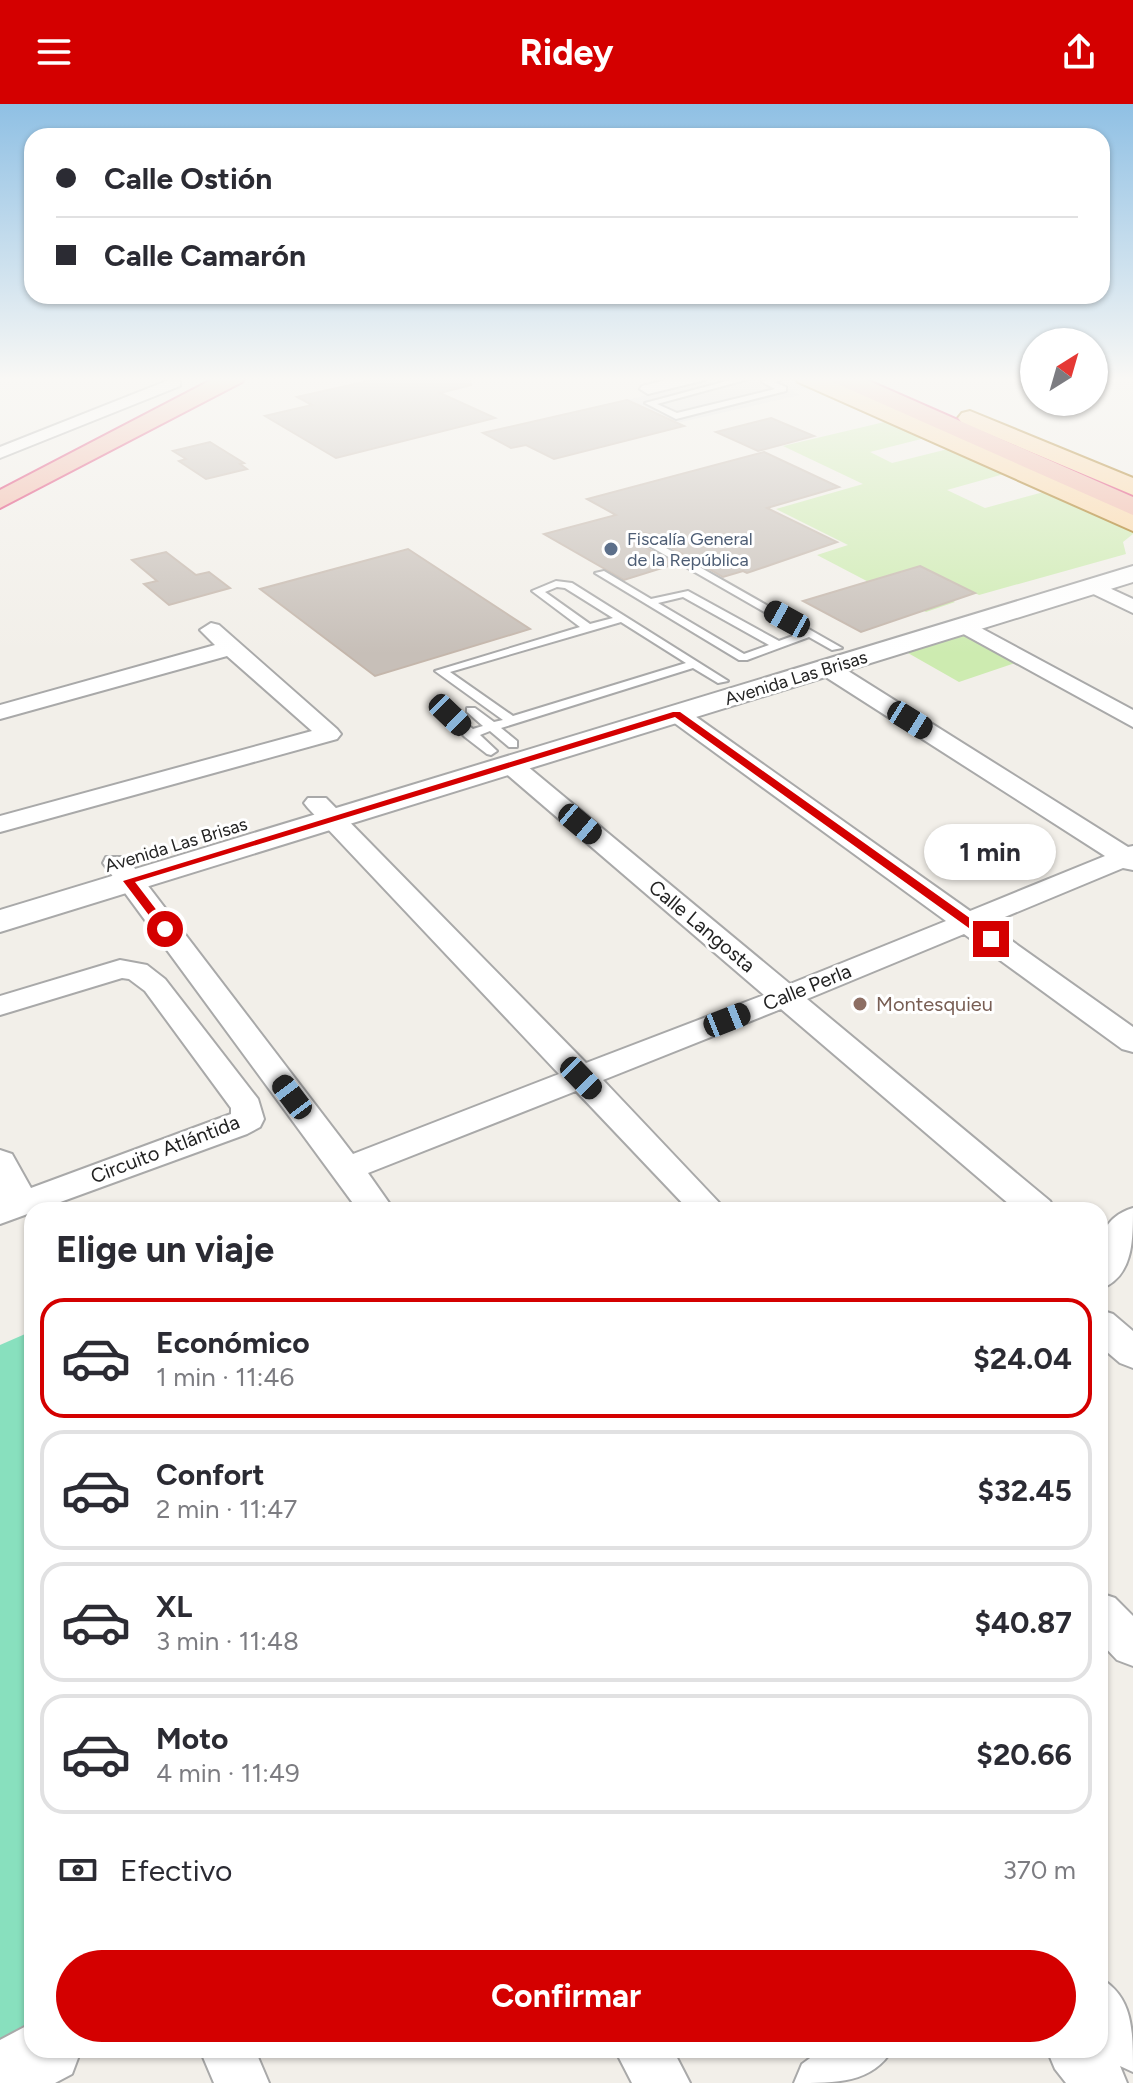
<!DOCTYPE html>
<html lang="es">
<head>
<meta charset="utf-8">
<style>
  :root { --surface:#fff; --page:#f7f7f7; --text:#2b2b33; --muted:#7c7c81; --line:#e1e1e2; --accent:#d40000 }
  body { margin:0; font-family:Figtree,sans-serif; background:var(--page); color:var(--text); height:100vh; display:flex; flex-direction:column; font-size:30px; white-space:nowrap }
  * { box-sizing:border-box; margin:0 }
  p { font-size:26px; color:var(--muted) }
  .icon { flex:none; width:44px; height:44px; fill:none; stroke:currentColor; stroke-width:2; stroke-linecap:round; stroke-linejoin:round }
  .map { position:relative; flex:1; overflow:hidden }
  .panel { position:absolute; left:24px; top:1098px; width:1084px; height:856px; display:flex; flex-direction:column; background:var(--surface); border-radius:24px; box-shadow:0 2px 6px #0004 }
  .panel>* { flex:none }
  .banner { position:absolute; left:24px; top:24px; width:1086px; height:176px; border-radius:24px; box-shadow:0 2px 6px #0004; display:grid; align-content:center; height:176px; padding:0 32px; background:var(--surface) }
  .needle { width:52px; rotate:37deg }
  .fabs { position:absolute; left:1020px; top:224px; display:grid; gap:16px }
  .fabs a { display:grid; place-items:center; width:88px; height:88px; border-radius:50%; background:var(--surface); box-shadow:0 2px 6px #0004; font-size:40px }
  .end { position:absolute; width:36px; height:36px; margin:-18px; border:10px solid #d40000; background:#fff; box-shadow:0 0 0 4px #fff }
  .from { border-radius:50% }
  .bubble { position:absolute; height:56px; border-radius:28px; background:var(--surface); box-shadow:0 2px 6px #0004; font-size:26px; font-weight:700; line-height:56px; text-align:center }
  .car { position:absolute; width:24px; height:48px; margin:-24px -12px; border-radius:10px; box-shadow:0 0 6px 2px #0007; background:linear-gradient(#222 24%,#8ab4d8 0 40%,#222 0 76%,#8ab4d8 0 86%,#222 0) }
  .banner b { display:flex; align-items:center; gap:28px; height:76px; font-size:30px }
  .banner b+b { border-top:2px solid var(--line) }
  .banner i { width:20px; height:20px; background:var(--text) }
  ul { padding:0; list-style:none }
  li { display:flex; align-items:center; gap:24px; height:120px; margin:0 16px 12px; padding:0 16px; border:4px solid var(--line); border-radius:24px }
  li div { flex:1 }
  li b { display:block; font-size:30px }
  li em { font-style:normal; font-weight:700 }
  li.selected { border-color:var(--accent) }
  li>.icon { width:72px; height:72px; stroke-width:1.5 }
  h2 { padding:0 32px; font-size:36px; line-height:96px }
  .pay { display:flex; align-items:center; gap:20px; height:88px; padding:0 32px; font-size:30px }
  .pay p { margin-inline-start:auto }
  .button { display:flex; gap:16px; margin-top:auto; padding:16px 32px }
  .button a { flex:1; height:92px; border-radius:48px; background:var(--accent); color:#fff; font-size:32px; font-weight:700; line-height:92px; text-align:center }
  header { display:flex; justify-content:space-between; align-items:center; height:104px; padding:0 32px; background:var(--accent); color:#fff; font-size:36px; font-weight:700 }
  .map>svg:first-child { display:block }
  .grass { fill:#cdebb0 }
  .pitch { fill:#88e0be }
  .parking { fill:#e2e2e2 }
  .building { fill:#c7bfb8; stroke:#c4b6ab; stroke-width:2 }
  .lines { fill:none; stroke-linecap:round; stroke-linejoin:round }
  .service-casing { stroke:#a9a9a9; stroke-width:4 }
  .minor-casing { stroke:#a9a9a9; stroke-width:4 }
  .tertiary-casing { stroke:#a9a9a9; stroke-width:4 }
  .primary-casing { stroke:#a06b00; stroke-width:4 }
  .trunk-casing { stroke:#dc2a67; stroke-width:4 }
  .service { fill:#fff; fill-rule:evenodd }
  .minor { fill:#fff; fill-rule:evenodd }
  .tertiary { fill:#fff; fill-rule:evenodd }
  .primary { fill:#fcd6a4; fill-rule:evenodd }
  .trunk { fill:#f2b4a3; fill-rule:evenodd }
  .route { fill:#d40000 }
  .service-dot { fill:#5c6f8a; stroke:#fff; stroke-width:3 }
  .education-dot { fill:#8d6e63; stroke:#fff; stroke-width:3 }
  .labels { text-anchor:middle; stroke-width:6; stroke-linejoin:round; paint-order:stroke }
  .far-service-label { font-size:18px; fill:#4e5e75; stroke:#fff; text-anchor:start }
  .far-street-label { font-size:18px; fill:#222; stroke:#fff }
  .street-label { font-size:20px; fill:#222; stroke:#fff }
  .education-label { font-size:20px; fill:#785e54; stroke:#fff; text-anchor:start }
</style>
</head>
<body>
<header><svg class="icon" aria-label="menu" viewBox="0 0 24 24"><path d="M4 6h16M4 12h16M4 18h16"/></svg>Ridey<svg class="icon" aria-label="share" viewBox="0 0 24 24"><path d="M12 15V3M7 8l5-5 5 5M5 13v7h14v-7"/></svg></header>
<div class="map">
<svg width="1133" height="1979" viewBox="0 0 1133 1979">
  <rect width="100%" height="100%" fill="#f2efe9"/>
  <path class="grass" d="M897,315L933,332L870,348L892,359L956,343L1011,368L947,386L985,404L1051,386L1133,424V430L1123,438L1126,450L979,491L920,462L899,468L955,498L926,508L817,451L848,441L776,405L863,380L783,342Z
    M966,530L1018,558L959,578L908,549Z"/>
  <path class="pitch" d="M32,1227V1920L0,1939V1241Z"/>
  <path class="parking" d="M720,273H789L808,283L793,287L800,291L668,321L663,312L627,296Z"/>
  <path class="building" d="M386,273H470L471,281L440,289L495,314L336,354L265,312L312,301L297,293Z
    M627,296L684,322L554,355L526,341L511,344L483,329Z
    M771,314L814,332L758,347L716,328Z
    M210,338L244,359L240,360L247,365L206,375L179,357L186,355L173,347Z
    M764,348L839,383L767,404L837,438L747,469L743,467L723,473L646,429H639L636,432L638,439L675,460L624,476L544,430L616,411L587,395Z
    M408,445L530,525L375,572L260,485Z
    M166,448L196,471L209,468L230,484L169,501L144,480L157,477L132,456Z
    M920,462L975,489L861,528L803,497Z"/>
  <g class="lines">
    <defs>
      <path id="service" d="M742,273H756L657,300L677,309L775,285L762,278L776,273H790L774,278L786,283V287L676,315L645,299Z
        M639,432H645L842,544L832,546L809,533L747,556H739L595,469L604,467L651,495L688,487L779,537L801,529L639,436ZM683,493L769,541L744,550L658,499Z
        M556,477L572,479L728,577L718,579L693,564L501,624L517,637V643H509L490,627L480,631L497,647L491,651L487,650L465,633L444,611L450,607L473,625L483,622L467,608V604H475L494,618L503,616L435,567L580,523L532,487ZM557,483L565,484L613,514L590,520L545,488ZM621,518L686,559L513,612L450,568Z"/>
      <path id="minor" d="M678,273H707L705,276L648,290L640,285L642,282Z
        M174,274L180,276V282L0,354V343Z
        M1092,476L1133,495V509L1085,486L1082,482Z
        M966,516L1133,606V623L958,527L955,522L958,517Z
        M211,519L219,521L337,625L341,630L337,635L0,728V712L312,627L227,552L0,615V601L215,541L200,526Z
        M829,558L837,560L1128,743L1133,742V766L1123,764L988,820L1133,923V948L1122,945L964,830L807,895L1050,1097L1055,1106H1016L781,905L603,976L726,1106H689L576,987L368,1069L394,1106H358L103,759L106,753H126L353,1050L559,970L308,704L304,699L308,694H326L586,959L764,891L503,667L500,662L503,657H521L790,880L946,817L669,615L665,610L669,605H685L970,807L1105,752L821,570L818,565L821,560Z
        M120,856L147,861L165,875L258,995L264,1015L260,1023L247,1030L0,1120V1046L12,1050L31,1084L231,1010V1004L145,887L129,875L122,874L0,911V892Z
        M1100,1206L1113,1210L1133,1227V1264L1120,1259L1100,1242Z
        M1100,1489L1115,1494L1133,1512V1562L1117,1556L1100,1538Z
        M1100,1874C1133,1893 1133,1925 1133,1968L1120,1962L1127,1979H1066L1055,1965L1047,1946H1100Z
        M200,1946H255L269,1979H214Z
        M615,1946H673L690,1979H632Z
        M821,1946H892C872,1979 837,1979 794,1979L802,1960Z"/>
      <path id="tertiary" d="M1133,462V478L0,828V806Z
        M1133,1104C1133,1138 1133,1173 1100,1185C1100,1151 1093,1116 1133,1104Z
        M32,1919V1946H81L72,1970L55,1979H0V1936Z"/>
      <path id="primary" d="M795,273H825L1133,409V427L798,278Z
        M970,307L1133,374V391L962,319L958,314L962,309Z"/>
      <path id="trunk" d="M217,273H245L242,278L0,404V386Z
        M830,273H860L1133,393V411L833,278Z"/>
    </defs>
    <use href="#service" class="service-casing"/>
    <use href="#minor" class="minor-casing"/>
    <use href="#tertiary" class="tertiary-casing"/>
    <use href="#primary" class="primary-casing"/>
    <use href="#trunk" class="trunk-casing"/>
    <use href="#service" class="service"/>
    <use href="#minor" class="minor"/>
    <use href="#tertiary" class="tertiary"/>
    <use href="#primary" class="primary"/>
    <use href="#trunk" class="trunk"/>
  </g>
  <linearGradient id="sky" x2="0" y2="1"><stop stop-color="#8fc0e4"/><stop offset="0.5" stop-color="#f9f8f5"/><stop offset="1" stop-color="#f9f8f5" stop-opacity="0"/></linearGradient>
  <rect width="1133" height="550" fill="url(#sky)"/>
  <path class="route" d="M673,608H680L995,832V837H987L675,613L135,778L171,825L169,827H161L123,777Z"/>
  <circle class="service-dot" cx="611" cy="445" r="8"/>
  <circle class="education-dot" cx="860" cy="900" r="8"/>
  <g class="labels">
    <g class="far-service-label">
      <text x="627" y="441">Fiscalía General<tspan x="627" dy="21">de la República</tspan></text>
    </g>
    <g class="far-street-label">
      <text transform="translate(796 574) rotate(-17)" y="6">Avenida Las Brisas</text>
      <text transform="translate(176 741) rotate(-17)" y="6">Avenida Las Brisas</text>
    </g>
    <g class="street-label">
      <text transform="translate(702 822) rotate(40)" y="7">Calle Langosta</text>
      <text transform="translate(807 883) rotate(-22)" y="7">Calle Perla</text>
      <text transform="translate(165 1045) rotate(-21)" y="7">Circuito Atlántida</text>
    </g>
    <g class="education-label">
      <text x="876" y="907">Montesquieu</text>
    </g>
  </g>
</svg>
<div class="fabs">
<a><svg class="needle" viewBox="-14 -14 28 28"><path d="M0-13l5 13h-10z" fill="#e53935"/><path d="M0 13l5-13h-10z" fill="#7c7c81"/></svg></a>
</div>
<i class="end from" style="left:165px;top:825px"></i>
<i class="end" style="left:991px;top:835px"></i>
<div class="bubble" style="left:924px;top:720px;width:132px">1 min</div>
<i class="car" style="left:787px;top:515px;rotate:299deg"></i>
<i class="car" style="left:450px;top:611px;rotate:134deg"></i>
<i class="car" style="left:910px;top:616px;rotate:122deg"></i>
<i class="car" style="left:580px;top:720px;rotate:130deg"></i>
<i class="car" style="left:727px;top:916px;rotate:68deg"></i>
<i class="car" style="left:581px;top:974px;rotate:136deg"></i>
<i class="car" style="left:292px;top:993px;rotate:323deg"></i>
<div class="banner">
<b><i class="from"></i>Calle Ostión</b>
<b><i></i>Calle Camarón</b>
</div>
<section class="panel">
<h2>Elige un viaje</h2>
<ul>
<li class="selected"><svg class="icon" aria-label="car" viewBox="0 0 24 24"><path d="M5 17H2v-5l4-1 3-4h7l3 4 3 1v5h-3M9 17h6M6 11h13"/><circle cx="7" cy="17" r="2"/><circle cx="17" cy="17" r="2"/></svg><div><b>Económico</b><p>1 min · 11:46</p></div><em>$24.04</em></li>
<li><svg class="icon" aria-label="car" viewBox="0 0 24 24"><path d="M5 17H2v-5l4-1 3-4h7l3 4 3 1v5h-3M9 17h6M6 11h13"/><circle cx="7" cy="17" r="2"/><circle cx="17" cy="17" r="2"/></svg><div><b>Confort</b><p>2 min · 11:47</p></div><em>$32.45</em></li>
<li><svg class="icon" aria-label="car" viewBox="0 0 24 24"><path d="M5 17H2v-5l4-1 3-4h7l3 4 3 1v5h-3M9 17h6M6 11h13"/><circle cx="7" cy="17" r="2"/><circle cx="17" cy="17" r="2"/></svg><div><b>XL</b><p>3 min · 11:48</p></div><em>$40.87</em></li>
<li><svg class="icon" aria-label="car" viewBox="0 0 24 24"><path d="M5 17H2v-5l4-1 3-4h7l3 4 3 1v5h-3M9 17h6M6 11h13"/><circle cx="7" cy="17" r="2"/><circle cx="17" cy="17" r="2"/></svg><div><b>Moto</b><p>4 min · 11:49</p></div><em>$20.66</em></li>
</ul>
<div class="pay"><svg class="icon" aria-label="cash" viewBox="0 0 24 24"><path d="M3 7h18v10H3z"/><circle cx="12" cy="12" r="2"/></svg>Efectivo<p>370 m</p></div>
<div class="button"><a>Confirmar</a></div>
</section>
</div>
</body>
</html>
